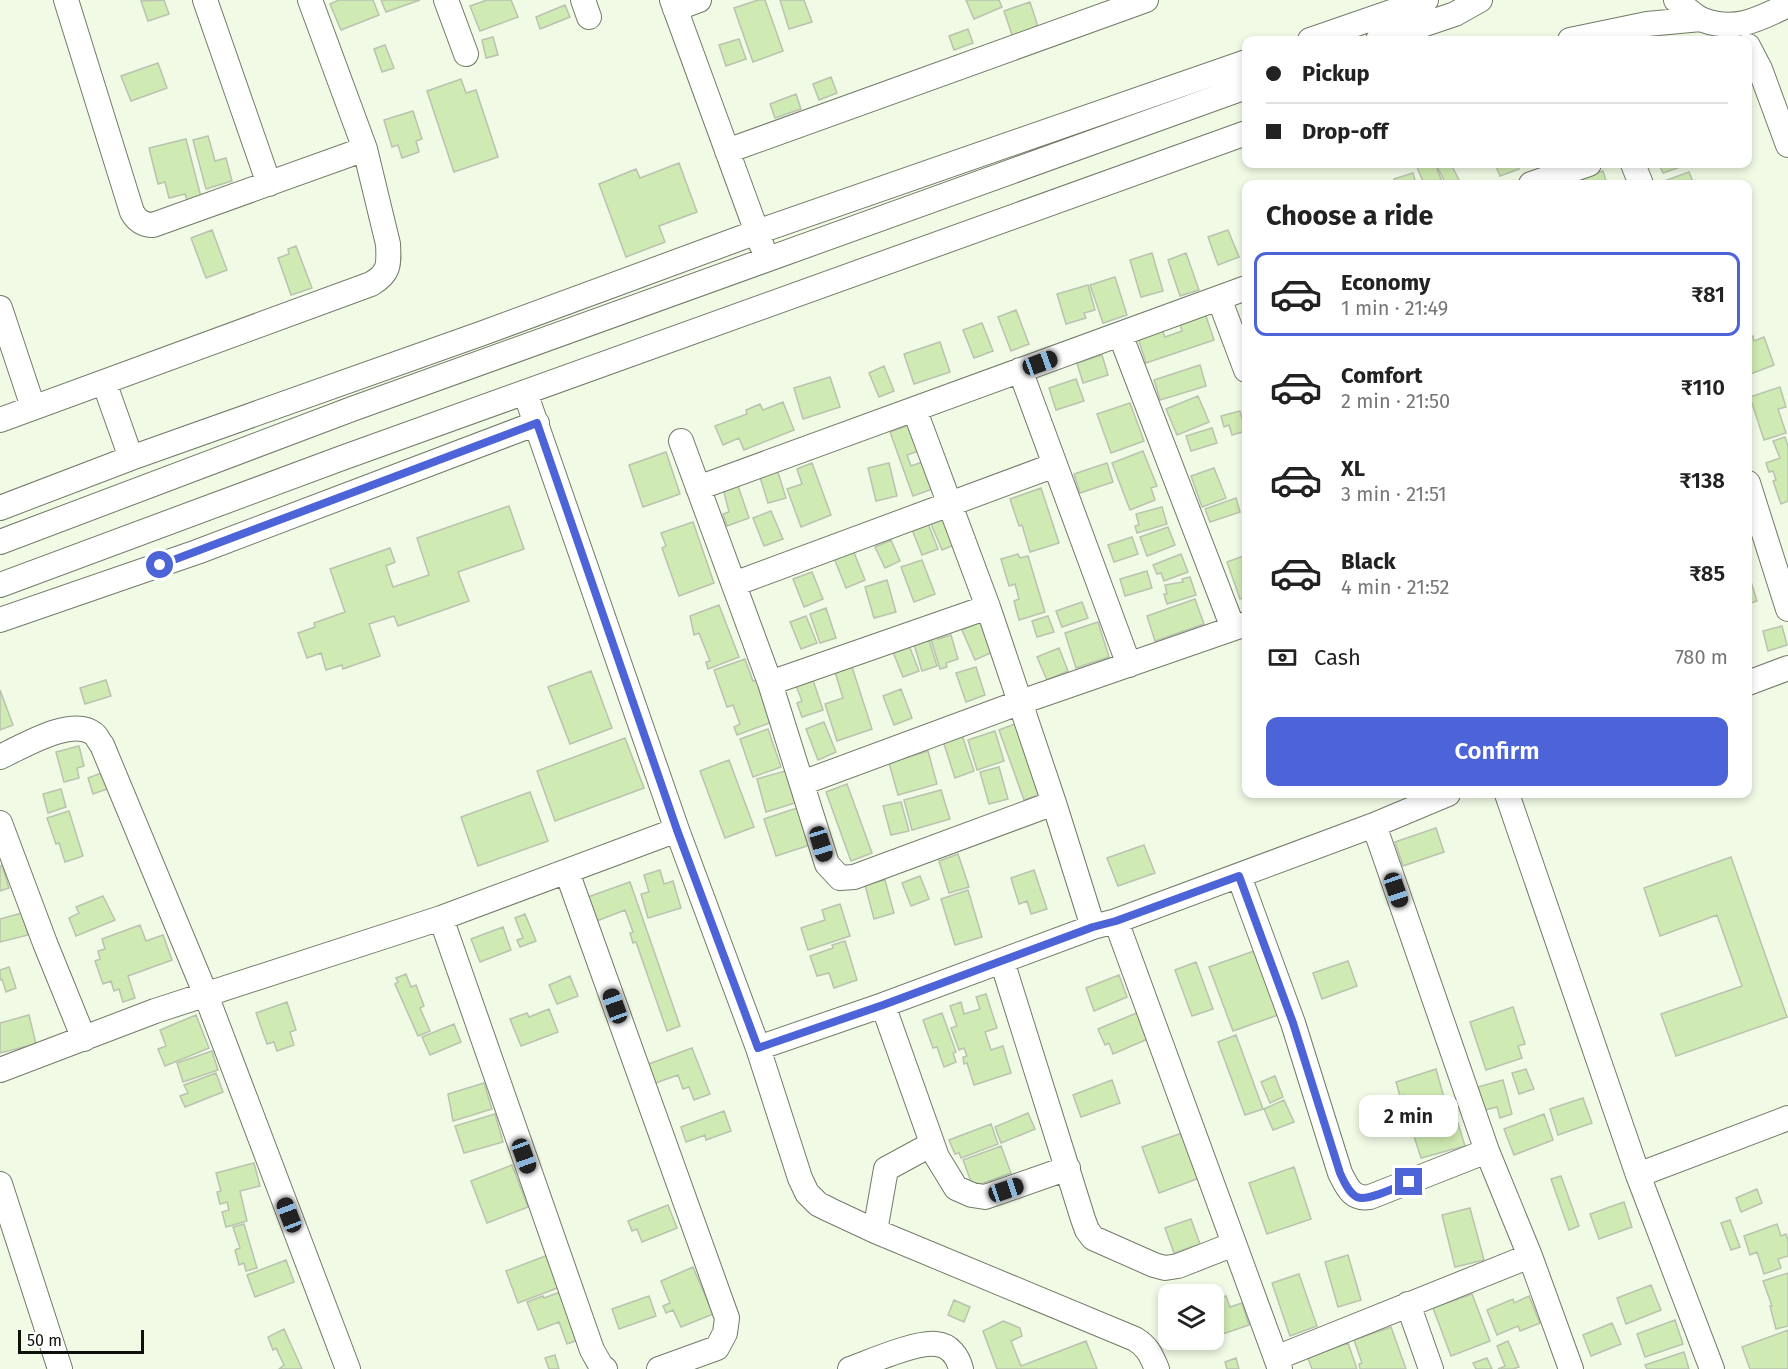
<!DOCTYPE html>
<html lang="en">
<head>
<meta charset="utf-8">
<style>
  :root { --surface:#fff; --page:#f6f6f6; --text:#222; --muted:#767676; --line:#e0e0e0; --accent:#4c64d8 }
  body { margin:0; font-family:"Fira Sans",sans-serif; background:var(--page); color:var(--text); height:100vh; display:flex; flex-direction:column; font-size:22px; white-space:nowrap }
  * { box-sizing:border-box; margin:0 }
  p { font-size:20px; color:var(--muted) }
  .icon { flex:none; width:33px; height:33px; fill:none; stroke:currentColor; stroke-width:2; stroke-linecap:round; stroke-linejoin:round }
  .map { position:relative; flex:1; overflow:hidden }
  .side { position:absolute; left:1242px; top:180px; width:510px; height:618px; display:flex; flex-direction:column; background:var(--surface); border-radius:12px; box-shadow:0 3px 9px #0003 }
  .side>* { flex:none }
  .top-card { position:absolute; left:1242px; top:36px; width:510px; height:132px; border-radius:12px; box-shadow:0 3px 9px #0003; display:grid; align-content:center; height:132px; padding:0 24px; background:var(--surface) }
  .controls { position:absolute; left:1158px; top:1284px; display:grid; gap:12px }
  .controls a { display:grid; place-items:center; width:66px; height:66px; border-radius:12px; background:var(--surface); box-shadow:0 3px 9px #0003; font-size:30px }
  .scale { position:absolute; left:18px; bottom:15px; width:126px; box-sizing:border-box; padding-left:6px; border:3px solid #0e110a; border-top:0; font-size:16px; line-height:21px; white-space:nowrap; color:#0e110a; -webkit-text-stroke:4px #fff; paint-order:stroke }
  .end { position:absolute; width:27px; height:27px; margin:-14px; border:8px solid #4c64d8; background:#fff; box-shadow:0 0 0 3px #fff }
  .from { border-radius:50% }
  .bubble { position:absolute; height:42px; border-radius:12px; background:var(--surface); box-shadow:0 3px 9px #0003; font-size:20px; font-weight:600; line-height:42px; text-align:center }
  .car { position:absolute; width:18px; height:36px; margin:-18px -9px; border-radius:8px; box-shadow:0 0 4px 2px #0007; background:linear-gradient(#222 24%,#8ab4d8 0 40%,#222 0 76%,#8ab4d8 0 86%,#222 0) }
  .top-card b { display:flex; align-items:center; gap:21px; height:57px; font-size:22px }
  .top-card b+b { border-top:2px solid var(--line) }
  .top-card i { width:15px; height:15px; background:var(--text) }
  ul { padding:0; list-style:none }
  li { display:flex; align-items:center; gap:18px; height:84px; margin:0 12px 9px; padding:0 12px; border:3px solid transparent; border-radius:12px }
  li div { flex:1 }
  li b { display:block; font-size:22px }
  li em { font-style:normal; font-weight:600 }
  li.on { border-color:var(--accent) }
  li>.icon { width:54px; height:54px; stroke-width:1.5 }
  h2 { padding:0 24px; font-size:27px; line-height:72px }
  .pay { display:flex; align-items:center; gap:15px; height:66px; padding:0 24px; font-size:22px }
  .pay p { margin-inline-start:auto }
  .primary-button { display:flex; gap:12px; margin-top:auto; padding:12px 24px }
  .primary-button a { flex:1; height:69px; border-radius:12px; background:var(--accent); color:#fff; font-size:24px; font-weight:600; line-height:69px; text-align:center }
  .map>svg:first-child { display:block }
  .building { fill:#cfeab2; stroke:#b9c3af; stroke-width:1.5 }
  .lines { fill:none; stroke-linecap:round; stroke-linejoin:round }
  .minor-casing { stroke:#727b68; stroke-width:26 }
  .minor { stroke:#fff; stroke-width:24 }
  .route { stroke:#4c64d8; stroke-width:8 }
</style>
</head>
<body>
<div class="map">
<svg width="1788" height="1369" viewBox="0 0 1788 1369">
  <rect width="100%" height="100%" fill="#f0fae5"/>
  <path class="building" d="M164,0L169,14L148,21L141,1Z
    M339,0H373L379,15L341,30L330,4Z
    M381,0H420L386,12Z
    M487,0H511L518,17L480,31L470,6Z
    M758,0H765L783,51L753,62L734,8Z
    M780,0H804L812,22L789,29Z
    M966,0H999L1002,7L974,19Z
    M1030,2L1039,30L1013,38L1004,11Z
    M565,5L570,17L540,29L536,17Z
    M968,29L973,43L954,50L949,36Z
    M493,37L498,55L486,58L482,40Z
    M739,39L746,59L726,66L719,45Z
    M385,45L394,68L382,72L374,49Z
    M158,63L167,88L131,101L121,76Z
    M831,77L837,93L819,100L813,84Z
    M461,79L466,93L476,90L498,157L454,172L427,91Z
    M796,94L801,109L775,118L770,104Z
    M413,111L422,139L416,141L419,152L402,158L398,145L392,147L384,120Z
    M208,136L215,161L226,158L232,181L206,189L193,140Z
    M186,139L201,197L187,200L185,194L169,198L165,182L158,184L149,148Z
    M679,163L697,212L659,226L665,242L626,257L599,184L636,169L640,178Z
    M1425,164H1435L1443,184H1424L1417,167Z
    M1443,164H1451L1460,182L1455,184H1446L1437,166Z
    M1495,164H1517L1519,169L1500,176Z
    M1659,164H1689L1663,173Z
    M1603,171L1607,184H1586L1583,178Z
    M1689,172L1694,184H1656Z
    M1413,173L1416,184H1396L1394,179Z
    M212,230L227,270L206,278L191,238Z
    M1228,230L1239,257L1218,265L1208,237Z
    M296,246L312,288L291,295L278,258L289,254L288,249Z
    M1152,253L1163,291L1141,297L1130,260Z
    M1186,253L1199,290L1180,296L1168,260Z
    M1115,277L1127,315L1103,323L1090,285Z
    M1088,285L1095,310L1084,313L1086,318L1066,324L1057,294Z
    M1016,310L1029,344L1011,351L998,317Z
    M1205,313L1214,340L1146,363L1138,338L1162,330L1165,337L1182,331L1179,321Z
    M982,323L993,351L974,358L963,330Z
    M1753,336L1754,341L1764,337L1774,365L1748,375V338Z
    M940,342L950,372L914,384L904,354Z
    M1102,355L1108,375L1083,383L1077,363Z
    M1200,365L1206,386L1160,400L1154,380Z
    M884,366L894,391L879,397L869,373Z
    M830,377L840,407L803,419L794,388Z
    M1076,379L1084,401L1056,410L1049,388Z
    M1780,387L1786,407L1778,409L1786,433L1764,440L1750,397Z
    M1198,396L1209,422L1177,435L1166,409Z
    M783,402L794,430L744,450L739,438L723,445L715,426L747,414L746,410L760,404L763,410Z
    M1130,403L1144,441L1111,453L1097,414Z
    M1240,411L1246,431L1232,435L1229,425L1224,427L1221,416Z
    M912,424L921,450L907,455L911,466L925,461L935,488L913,496L890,432Z
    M1212,428L1217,443L1191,451L1186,436Z
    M1785,437L1788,446V501L1781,504L1773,481L1776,480L1773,471L1769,472L1766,463L1780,458L1773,441Z
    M1143,451L1157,486L1151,488L1155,500L1130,510L1112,463Z
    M666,452L680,494L643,507L629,465Z
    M812,463L831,515L801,527L787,489L802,484L797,469Z
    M889,463L897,496L876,501L868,468Z
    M1107,463L1113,482L1080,493L1074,474Z
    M1214,468L1226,498L1202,507L1191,476Z
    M777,469L786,498L768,503L759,474Z
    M737,483L749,518L727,526L723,514L729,512L723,488Z
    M1041,488L1059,543L1030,552L1022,525L1019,526L1010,499Z
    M1236,498L1240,512L1210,522L1205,509Z
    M509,506L524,549L458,572L469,601L398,626L394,616L369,624L380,656L343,669L342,665L326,670L321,653L307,658L298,633L315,627L314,623L345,612L330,569L390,548L395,562L386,566L393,587L429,575L417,538Z
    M1162,507L1167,524L1137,533L1135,526L1139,525L1136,514Z
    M771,511L783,539L764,546L753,518Z
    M943,519L954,545L942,550L931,524Z
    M927,521L938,549L922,555L911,527Z
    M693,522L714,583L679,596L662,548L666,546L661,533Z
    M1168,527L1175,545L1147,556L1140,537Z
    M1132,537L1138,554L1114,562L1108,545Z
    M891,540L900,561L885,568L875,547Z
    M853,550L865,580L846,588L834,558Z
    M1018,554L1020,558L1028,556L1045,612L1019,620L1014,601L1019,599L1015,584L1009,586L1001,559Z
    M1181,554L1188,572L1164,581L1161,573L1157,574L1153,565Z
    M1246,555V597L1240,599L1227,562Z
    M922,560L935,594L914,602L901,567Z
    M1147,571L1152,588L1125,596L1120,579Z
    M812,572L823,599L804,607L793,579Z
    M1748,572L1757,601L1748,604Z
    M1190,577L1196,595L1167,604L1164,594H1167L1165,585L1183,582L1182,579Z
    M887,580L896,612L874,618L865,587Z
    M1195,599L1204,624L1155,641L1147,616Z
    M1082,602L1088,618L1062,627L1056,611Z
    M719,605L739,657L708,669L706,662L710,661L699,633L694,635L690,616Z
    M826,608L836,638L820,643L810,614Z
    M806,616L817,643L801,649L790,622Z
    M1048,616L1054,632L1037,637L1032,621Z
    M981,621L995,651L975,660L962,630Z
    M1098,622L1109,657L1076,668L1065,633Z
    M1782,626L1787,645L1768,651L1763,631Z
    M937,633L938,639L951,635L958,659L946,663L947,667L940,669L930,636Z
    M928,637L937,666L922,671L913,641Z
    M907,640L919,671L903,677L891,647Z
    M1059,648L1068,671L1047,680L1037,657Z
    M745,659L753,681L757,680L772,722L737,735L734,727L740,724L733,705L727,707L714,670Z
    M852,667L872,729L837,741L825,704L843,698L835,672Z
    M976,667L985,695L966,702L956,673Z
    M591,671L612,728L570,744L548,687Z
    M812,677L823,710L802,717L797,703L802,701L795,683Z
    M106,680L111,696L85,704L80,688Z
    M901,689L912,718L894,725L883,696Z
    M0,690L13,725L0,730Z
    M824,722L836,752L818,760L806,729Z
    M1020,722L1046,792L1024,800L999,730Z
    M768,729L781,767L753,777L740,739Z
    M995,731L1004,761L977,770L968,740Z
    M962,735L974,771L955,778L943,741Z
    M625,738L644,788L555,821L537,771Z
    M79,746L84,766L77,768L79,778L64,782L56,752Z
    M928,751L937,784L898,795L889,763Z
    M729,760L754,827L725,838L700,771Z
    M999,767L1008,799L989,804L980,772Z
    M785,771L797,788L791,789L795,803L766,812L757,779Z
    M104,772L110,788L93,794L88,778Z
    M847,784L872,853L851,861L826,792Z
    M61,789L66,807L48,813L43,794Z
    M941,790L950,819L912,830L904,800Z
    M530,792L548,841L478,866L461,817Z
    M901,802L909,831L891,835L883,806Z
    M800,807L813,844L776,856L764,819Z
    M69,811L83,856L65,862L59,843L56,844L47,818Z
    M1436,828L1444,852L1403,866L1395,842Z
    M1144,845L1155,873L1118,886L1107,858Z
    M958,854L969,887L949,893L939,861Z
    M1731,857L1787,1017L1676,1056L1661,1014L1742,986L1717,915L1660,936L1644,888Z
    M2,865L9,888L0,891V866Z
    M660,870L664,884L673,881L681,908L648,918L641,894L649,892L644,875Z
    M1034,870L1047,909L1031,914L1027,901L1019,904L1011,878Z
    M920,876L929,899L911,906L902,883Z
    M885,880L894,913L874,919L865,885Z
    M630,882L680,1026L667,1031L636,942L633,943L630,933L633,932L625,910L594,922L585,898Z
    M968,890L982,937L955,945L941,899Z
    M103,896L115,920L76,936L69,918L79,913L76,907Z
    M840,904L850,936L808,950L801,928L825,920L822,910Z
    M22,913L28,935L0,942V919Z
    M525,914L536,941L520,947L517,940L523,938L515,918Z
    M140,925L146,941L163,935L172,960L128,976L135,998L123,1002L119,989L114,991L111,981L103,984L95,961L100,959L98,951L105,949L102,939Z
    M503,927L511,950L480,962L471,939Z
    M845,941L857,980L834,988L829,973L817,976L810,956L833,948L832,945Z
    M1254,951L1278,1015L1233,1031L1209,967Z
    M1348,961L1357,986L1322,999L1313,973Z
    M1196,962L1213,1009L1192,1016L1175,970Z
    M9,967L16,988L6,992L2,979L0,980V970Z
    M406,974L411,987L416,985L424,1006L420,1008L430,1031L418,1036L395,984L398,982L396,978Z
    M1119,975L1127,997L1094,1011L1086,988Z
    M570,976L578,996L557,1004L549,985Z
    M986,994L997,1028L985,1032L991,1050L1003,1046L1011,1073L974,1085L967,1063L964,1064L963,1057L967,1056L964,1048L959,1050L951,1028L957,1026L950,1006L961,1002L964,1014L980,1009L976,997Z
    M287,1002L296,1030L290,1032L294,1045L277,1051L274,1042L267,1044L256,1013Z
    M1513,1007L1525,1044L1518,1046L1522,1058L1486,1070L1470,1022Z
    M549,1009L558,1032L521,1046L510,1019L527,1013L529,1017Z
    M1139,1012L1150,1038L1113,1054L1109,1043L1105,1045L1098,1029Z
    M942,1013L956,1052L953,1053L956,1062L944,1067L937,1047L933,1048L923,1020Z
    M29,1015L36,1044L0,1053V1023Z
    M196,1015L209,1048L165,1066L158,1049L166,1046L160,1030Z
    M454,1024L461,1042L430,1055L422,1037Z
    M1236,1035L1263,1109L1245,1115L1218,1042Z
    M692,1048L710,1094L694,1100L689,1087L683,1089L678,1075L653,1084L646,1065Z
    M212,1051L218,1070L183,1082L177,1063Z
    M1436,1069L1447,1108L1413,1119L1410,1111L1416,1109L1411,1096L1405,1098L1404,1095L1400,1096L1396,1082Z
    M1526,1069L1534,1089L1519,1094L1512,1073Z
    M216,1073L223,1092L185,1107L180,1096L188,1093L184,1085Z
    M1275,1076L1283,1097L1270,1103L1261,1082Z
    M1112,1080L1120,1103L1081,1117L1073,1095Z
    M1503,1080L1512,1114L1500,1118L1497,1107L1485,1110L1478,1087Z
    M484,1083L492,1109L453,1121L448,1094Z
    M1583,1098L1592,1123L1558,1135L1550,1109Z
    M1284,1100L1294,1122L1273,1130L1264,1109Z
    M724,1111L731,1131L706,1140L705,1135L686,1142L681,1127Z
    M1028,1113L1035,1129L1001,1143L995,1127Z
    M495,1114L503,1142L464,1153L455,1126Z
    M1544,1114L1553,1140L1514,1155L1504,1129Z
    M1457,1120L1465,1146L1421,1158L1413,1133Z
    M991,1124L998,1144L961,1158L959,1153L955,1154L949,1140Z
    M1182,1133L1202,1177L1159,1193L1142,1147Z
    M1001,1146L1011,1173L973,1187L963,1160Z
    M254,1163L260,1186L240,1191L247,1221L226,1227L222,1212L229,1210L227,1202L220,1204L217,1192L221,1191L216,1173Z
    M512,1165L528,1207L487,1223L471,1181Z
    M1294,1167L1311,1219L1267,1234L1249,1183Z
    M1561,1176L1579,1226L1569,1230L1551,1179Z
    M1757,1189L1762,1203L1741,1212L1736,1198Z
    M1624,1202L1632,1227L1599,1239L1590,1214Z
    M668,1205L677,1228L642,1242L637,1229L632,1231L628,1221Z
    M1470,1208L1484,1260L1455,1267L1442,1215Z
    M1191,1219L1200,1244L1174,1253L1165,1228Z
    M1730,1220L1740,1247L1731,1250L1721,1223Z
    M244,1224L257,1268L246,1271L244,1263L239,1265L235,1250L240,1248L233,1227Z
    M1777,1224L1781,1236L1786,1234L1788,1241V1256L1778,1259L1781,1268L1764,1274L1757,1252L1750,1255L1744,1236Z
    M548,1255L560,1287L518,1303L506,1271Z
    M1348,1255L1361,1300L1338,1307L1325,1262Z
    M286,1260L294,1282L255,1297L247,1275Z
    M693,1267L713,1314L681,1327L673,1310L666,1313L663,1306L670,1303L661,1281Z
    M1788,1273V1326L1776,1329L1770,1306H1772L1763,1281Z
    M1299,1274L1317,1326L1290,1336L1272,1283Z
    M1651,1285L1661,1310L1626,1324L1617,1298Z
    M565,1290L578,1340L567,1344L559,1322L538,1330L527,1302L543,1296L544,1298Z
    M1472,1294L1490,1341L1451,1356L1433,1308Z
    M649,1296L656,1316L619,1329L612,1309Z
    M1226,1296L1230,1307L1242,1303L1249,1325L1214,1337V1300Z
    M1529,1296L1540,1323L1520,1331L1518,1326L1497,1335L1487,1310L1513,1299L1514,1303Z
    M954,1300L970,1307L964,1322L948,1315Z
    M1675,1320L1683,1344L1645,1357L1637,1334Z
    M1003,1321L1020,1328L1022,1336L1011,1341L1021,1366L1086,1341L1097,1369H997L983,1331Z
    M1612,1323L1621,1344L1591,1356L1583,1335Z
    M1391,1327L1406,1369H1360L1359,1364L1362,1363L1354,1340Z
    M284,1329L302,1369H279L284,1365L276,1348L273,1350L268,1337Z
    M1788,1330V1369H1750L1742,1347Z
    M1508,1341L1519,1367L1513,1369H1498L1505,1366L1497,1346Z
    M1348,1343L1357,1369H1312L1308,1358Z
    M1684,1352L1689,1369H1647L1645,1365Z
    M555,1355L559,1369H549L545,1358Z
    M1236,1358L1239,1369H1227L1225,1362Z
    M1487,1358L1492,1369H1476L1473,1363Z"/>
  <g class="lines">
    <defs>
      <path id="minor" d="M66,0L132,212C137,221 143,225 153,225L365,149
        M205,0L269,184
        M446,0L466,54
        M583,0L589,17
        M672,0L762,246
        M1676,0C1684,6 1693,16 1703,20C1736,32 1759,19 1788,5
        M675,9L699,0
        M1310,40L1426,0
        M1378,40L1455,14L1480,0
        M1570,40L1647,24L1701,19
        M1748,46L1760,69L1788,145
        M727,151L1146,0
        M1633,164L1641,184
        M1531,184L1589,164
        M1219,298L1246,370
        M0,308L33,407
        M1120,334L1233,628
        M1020,370L1129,665
        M104,382L131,458
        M525,392L677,830L758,1048L800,1178L807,1193L818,1204L830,1210L875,1231L1135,1339C1148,1347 1151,1355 1157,1369
        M915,411L988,607L1054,803L1093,927
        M0,420L371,284C390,273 389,264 388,244L365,149L310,0
        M681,441L770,683L827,864L840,878L854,877L1054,803
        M1748,483L1788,609
        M698,488L1246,288
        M0,508L131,458L483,333L757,232L1246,62
        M0,542L352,409L1246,87
        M734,584L1055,465
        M0,585L342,458L1246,133
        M0,620L197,552L537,423
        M770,683L988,607
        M1748,683L1788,668
        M0,757C22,747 72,716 94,734C97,736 99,742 102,745L206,995L348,1369
        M802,783L1021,702L1246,624
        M1507,794L1638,1175L1712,1369
        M0,823L45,943L84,1039
        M1374,825L1487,1151L1530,1256L1571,1369
        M567,872L727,1318L725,1333L717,1348L659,1369
        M1239,876L1293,1023L1340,1173C1347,1187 1352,1200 1370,1197L1487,1151
        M441,918L592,1350L601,1366L605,1369
        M1116,921L1280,1369
        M1002,961L1083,1219L1087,1230L1093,1238L1154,1265L1165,1268L1178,1266L1234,1244
        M883,1005L937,1157L956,1188L972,1195L985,1197L1068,1168
        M758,1048L883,1005L1093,927L1116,921L1374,825L1448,794
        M0,1070L155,1011L441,918L677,830
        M1638,1175L1788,1118
        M0,1184L60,1369
        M875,1231L886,1169L932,1144
        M1408,1304L1431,1369
        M1276,1358L1530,1256
        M850,1369C872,1361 915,1342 936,1344C950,1345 958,1357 961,1369"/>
    </defs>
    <use href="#minor" class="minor-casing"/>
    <use href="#minor" class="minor"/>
  </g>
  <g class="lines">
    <path class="route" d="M160,565L537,423L677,830L758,1048L883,1005L1093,927L1116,921L1239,876L1293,1023L1340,1173C1344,1182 1349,1193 1357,1197C1368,1202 1398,1186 1409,1182"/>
  </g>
</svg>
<div class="controls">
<a><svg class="icon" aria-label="layers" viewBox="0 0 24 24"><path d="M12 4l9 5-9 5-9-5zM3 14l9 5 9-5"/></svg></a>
</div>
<div class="scale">50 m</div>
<i class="end from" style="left:160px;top:565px"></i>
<i class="end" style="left:1409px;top:1182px"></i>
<div class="bubble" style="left:1359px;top:1095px;width:99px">2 min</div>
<i class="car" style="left:1040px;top:363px;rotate:70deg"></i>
<i class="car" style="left:821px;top:844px;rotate:163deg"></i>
<i class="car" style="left:1396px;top:890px;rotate:161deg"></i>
<i class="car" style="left:615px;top:1006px;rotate:340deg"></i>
<i class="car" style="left:524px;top:1156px;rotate:160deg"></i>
<i class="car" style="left:1006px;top:1190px;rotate:71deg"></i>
<i class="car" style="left:289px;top:1215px;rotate:339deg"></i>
<div class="top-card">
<b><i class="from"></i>Pickup</b>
<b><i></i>Drop-off</b>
</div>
<section class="side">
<h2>Choose a ride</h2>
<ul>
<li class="on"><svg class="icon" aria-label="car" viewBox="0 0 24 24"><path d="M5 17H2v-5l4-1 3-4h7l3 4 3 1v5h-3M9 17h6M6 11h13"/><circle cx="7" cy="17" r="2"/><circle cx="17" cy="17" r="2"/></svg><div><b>Economy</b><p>1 min · 21:49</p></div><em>₹81</em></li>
<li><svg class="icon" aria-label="car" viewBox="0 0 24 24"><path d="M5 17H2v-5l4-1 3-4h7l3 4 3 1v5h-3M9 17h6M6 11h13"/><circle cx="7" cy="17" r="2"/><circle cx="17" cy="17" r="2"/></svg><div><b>Comfort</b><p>2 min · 21:50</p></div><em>₹110</em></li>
<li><svg class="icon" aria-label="car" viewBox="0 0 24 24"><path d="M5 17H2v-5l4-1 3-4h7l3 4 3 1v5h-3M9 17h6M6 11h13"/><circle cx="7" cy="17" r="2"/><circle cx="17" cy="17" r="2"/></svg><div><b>XL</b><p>3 min · 21:51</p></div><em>₹138</em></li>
<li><svg class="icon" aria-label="car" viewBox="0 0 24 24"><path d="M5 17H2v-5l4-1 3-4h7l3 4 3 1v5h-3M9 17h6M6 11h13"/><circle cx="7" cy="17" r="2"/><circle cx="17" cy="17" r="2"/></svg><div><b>Black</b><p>4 min · 21:52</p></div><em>₹85</em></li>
</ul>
<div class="pay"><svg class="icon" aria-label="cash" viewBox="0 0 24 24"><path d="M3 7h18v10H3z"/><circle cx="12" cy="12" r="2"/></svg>Cash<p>780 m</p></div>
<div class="primary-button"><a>Confirm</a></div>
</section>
</div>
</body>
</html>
